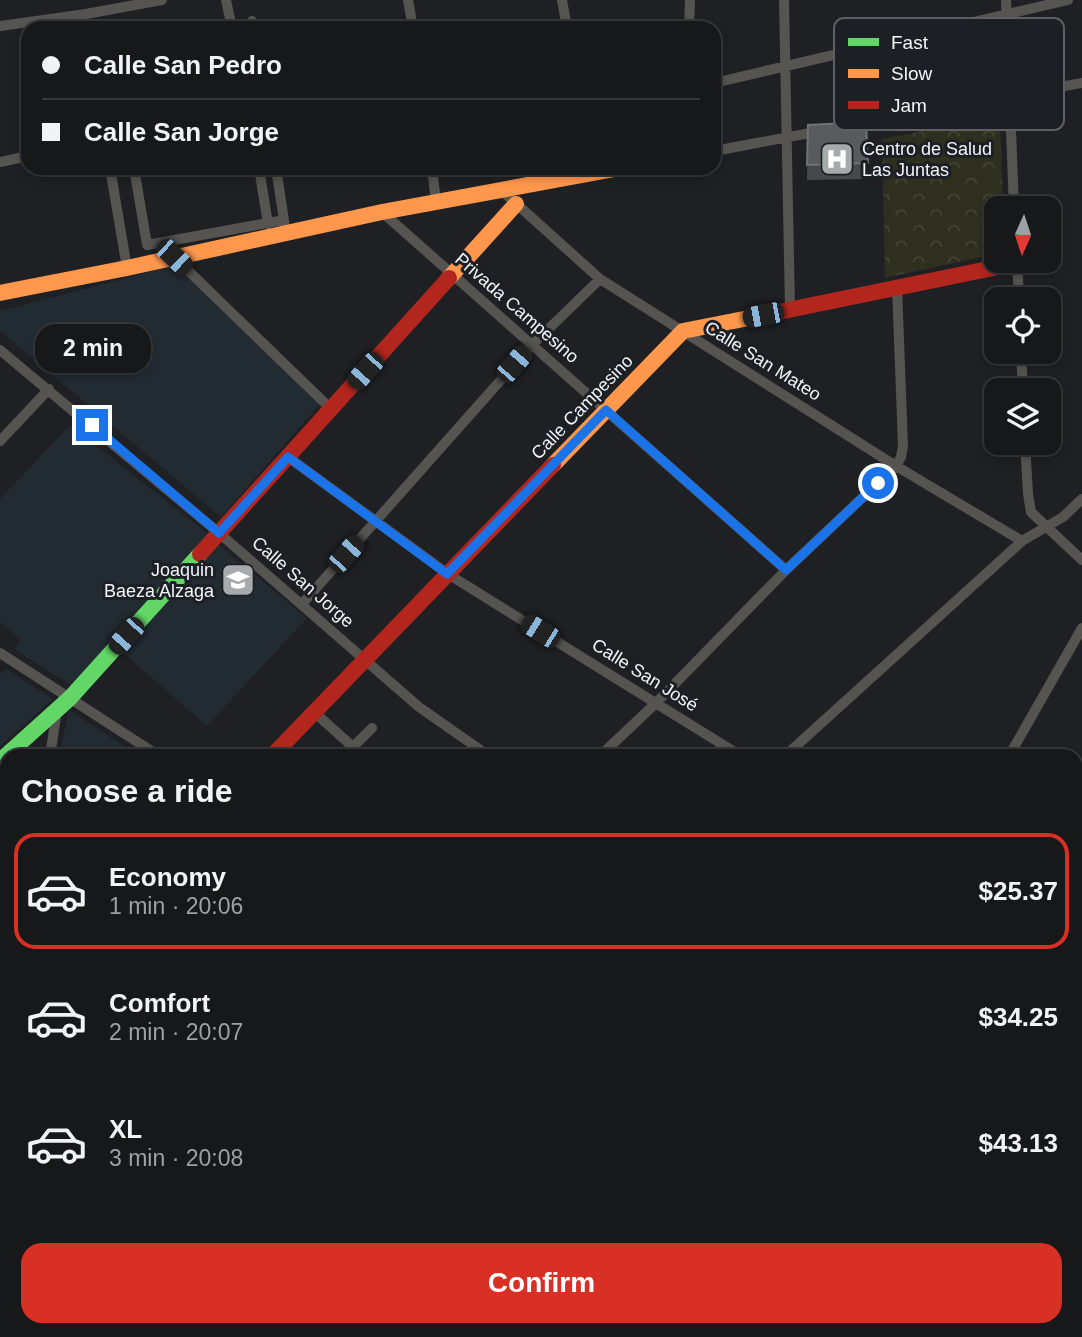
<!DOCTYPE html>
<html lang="en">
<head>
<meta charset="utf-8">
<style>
  :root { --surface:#16181a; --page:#1f2123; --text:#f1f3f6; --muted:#9ea0a2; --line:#353739; --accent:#d93025 }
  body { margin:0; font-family:Arial,sans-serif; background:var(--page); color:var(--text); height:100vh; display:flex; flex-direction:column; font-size:26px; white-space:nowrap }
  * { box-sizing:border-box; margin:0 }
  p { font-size:23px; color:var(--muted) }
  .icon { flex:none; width:38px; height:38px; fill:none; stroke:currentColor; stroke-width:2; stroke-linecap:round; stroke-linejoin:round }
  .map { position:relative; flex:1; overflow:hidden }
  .sheet { position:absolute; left:0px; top:749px; width:1083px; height:588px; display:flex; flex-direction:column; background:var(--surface); border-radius:21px 21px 0 0; box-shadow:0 4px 10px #0003,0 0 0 2px var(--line) }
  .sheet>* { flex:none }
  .top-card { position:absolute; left:21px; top:21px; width:700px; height:154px; border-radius:21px; box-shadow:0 4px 10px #0003,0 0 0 2px var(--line); display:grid; align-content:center; height:154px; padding:0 21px; background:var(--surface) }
  .needle { width:46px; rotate:183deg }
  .controls { position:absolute; left:984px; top:196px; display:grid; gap:14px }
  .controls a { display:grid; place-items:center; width:77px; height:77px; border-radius:14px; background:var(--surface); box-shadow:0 4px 10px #0003,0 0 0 2px var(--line); font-size:35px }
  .end { position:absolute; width:32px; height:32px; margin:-16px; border:9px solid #1a73e8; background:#fff; box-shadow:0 0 0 4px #fff }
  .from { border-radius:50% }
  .bubble { position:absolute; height:49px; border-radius:21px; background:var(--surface); box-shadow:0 4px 10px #0003,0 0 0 2px var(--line); font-size:23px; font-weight:800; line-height:49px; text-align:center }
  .car { position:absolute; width:21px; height:42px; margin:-21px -10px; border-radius:9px; box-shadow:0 0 5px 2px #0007; background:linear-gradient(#222 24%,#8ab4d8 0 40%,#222 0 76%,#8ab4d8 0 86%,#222 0) }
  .top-card b { display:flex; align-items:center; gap:24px; height:66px; font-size:26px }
  .top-card b+b { border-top:2px solid var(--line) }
  .top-card i { width:18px; height:18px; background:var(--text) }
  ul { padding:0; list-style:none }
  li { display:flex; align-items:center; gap:21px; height:116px; margin:0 14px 10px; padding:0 7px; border:4px solid transparent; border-radius:21px }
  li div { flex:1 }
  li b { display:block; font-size:26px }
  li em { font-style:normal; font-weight:800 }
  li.selected { border-color:var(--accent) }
  li>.icon { width:63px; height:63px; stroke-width:1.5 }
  h2 { padding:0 21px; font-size:32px; line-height:84px }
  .primary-button { display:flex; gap:14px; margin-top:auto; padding:14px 21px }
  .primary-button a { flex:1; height:80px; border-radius:21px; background:var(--accent); color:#fff; font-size:28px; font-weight:800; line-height:80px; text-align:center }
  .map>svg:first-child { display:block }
  .built { fill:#222a32 }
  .park { fill:url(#park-crowns) }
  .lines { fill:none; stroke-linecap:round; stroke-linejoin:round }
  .street { stroke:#565451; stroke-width:10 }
  .fast { stroke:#63d668; stroke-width:16 }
  .slow { stroke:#ff974d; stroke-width:16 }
  .jam { stroke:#b3261e; stroke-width:16 }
  .wall { fill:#47484b }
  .building { fill:#595a5e; stroke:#717276; stroke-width:2 }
  .route { stroke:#1a73e8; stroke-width:9 }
  .labels { text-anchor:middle; stroke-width:6; stroke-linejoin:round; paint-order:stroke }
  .poi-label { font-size:18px; fill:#f1f4f8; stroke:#1c2025; text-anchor:start }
  .street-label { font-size:18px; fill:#f1f4f8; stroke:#1c2025 }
  .key { fill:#1c2025; stroke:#5c6064; stroke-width:2 }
  .key-label { font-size:19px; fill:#f1f4f8 }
</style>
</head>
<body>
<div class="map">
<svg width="1082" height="1337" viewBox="0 0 1082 1337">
  <defs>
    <pattern id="park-crowns" width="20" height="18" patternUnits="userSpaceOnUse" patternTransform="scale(1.75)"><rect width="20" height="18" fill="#2e2f1f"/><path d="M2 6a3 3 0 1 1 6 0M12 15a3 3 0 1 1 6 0" fill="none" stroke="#424435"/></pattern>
  </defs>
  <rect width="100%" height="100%" fill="#1e2023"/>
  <path class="built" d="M180,264L321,403L221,517L0,331V311Z
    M70,425L208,534L72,686L15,650L21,640L0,622V499Z
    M219,545L307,618L207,726L121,651Z
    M7,669L53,699L0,746V674Z
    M69,710L139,756H59Z"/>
  <path class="park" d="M1000,116L1003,208H996V254L885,278L882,139Z"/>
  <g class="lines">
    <path class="street" d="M226,0L232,28
      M408,0L413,28
      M562,0L567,28
      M784,0L790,309
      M1006,0L1014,208
      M252,21L253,28
      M0,26L86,14L162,0
      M689,28L690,0
      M714,83L1068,0
      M854,125L1082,83
      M714,151L821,131
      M0,162L28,156
      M110,168L127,268
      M134,168L147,245L284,220
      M259,168L268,224
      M276,168L285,227
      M432,168L436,202
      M501,190L600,279L896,466L1022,541
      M382,212L786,570
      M174,257L331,409
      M1017,261L1019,299
      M0,350L219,533L419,707L489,756
      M1021,352L1023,390
      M0,441L49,389
      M1025,443L1028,494L1031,512L1082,560
      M288,457L448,574L741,756
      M302,604L532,345L600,279
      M0,653L159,756
      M314,712L363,756
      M353,747L372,728
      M50,756L57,710
      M600,756L656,703L786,570L896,466L901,457L903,446L897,287
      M785,756L1022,541L1063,517L1082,499
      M1009,756L1082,628
      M1076,907L1082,897
      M0,945L7,946
      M1076,964L1082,968
      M0,1059L7,1017
      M1076,1127L1082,1117
      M249,1337L255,1330"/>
    <path class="fast" d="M0,761L70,698L200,554
      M1076,1260H1082"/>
    <path class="slow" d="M449,278L516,204
      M0,293L127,268L382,212L620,168
      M553,465L683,331L759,316
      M0,1093L7,1094"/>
    <path class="jam" d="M759,316L1017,263
      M200,554L449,278
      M272,756L553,465"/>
  </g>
  <path class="wall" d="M808,125L868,163V179L807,180Z"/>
  <path class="building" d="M866,122L868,163L807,165L808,125Z"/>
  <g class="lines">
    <path class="route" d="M92,425L219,533L288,457L447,574L606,410L786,570L878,483"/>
  </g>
  <defs>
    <symbol id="hospital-square" viewBox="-11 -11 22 22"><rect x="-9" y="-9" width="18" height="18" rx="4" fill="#a7aaad" stroke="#1c2025"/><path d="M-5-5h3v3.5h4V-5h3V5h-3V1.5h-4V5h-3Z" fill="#fff"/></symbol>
    <symbol id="school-square" viewBox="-11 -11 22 22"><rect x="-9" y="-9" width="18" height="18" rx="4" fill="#a7aaad" stroke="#1c2025"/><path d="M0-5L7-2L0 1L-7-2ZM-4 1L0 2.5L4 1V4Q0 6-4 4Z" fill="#fff"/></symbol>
  </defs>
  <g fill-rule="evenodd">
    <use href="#hospital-square" x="818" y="140" width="38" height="38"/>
    <use href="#school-square" x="219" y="561" width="38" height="38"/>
  </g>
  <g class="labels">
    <g class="poi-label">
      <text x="862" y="155">Centro de Salud<tspan x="862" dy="21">Las Juntas</tspan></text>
      <text x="214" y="576" text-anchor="end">Joaquin<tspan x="214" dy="21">Baeza Alzaga</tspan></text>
    </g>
    <g class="street-label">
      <text transform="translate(517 308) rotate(41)" y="6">Privada Campesino</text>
      <text transform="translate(763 361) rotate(32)" y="6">Calle San Mateo</text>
      <text transform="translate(582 407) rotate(-46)" y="6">Calle Campesino</text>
      <text transform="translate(303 582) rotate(41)" y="6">Calle San Jorge</text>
      <text transform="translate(645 675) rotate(32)" y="6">Calle San José</text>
    </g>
  </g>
  <rect x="834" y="18" width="230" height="112" rx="10" class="key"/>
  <rect x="848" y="38" width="31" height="8" fill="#63d668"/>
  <rect x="848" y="69" width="31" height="9" fill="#ff974d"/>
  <rect x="848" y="101" width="31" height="8" fill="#b3261e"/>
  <g class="key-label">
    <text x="891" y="49">Fast</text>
    <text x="891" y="80">Slow</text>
    <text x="891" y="112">Jam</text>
  </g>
</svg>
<div class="controls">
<a><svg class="needle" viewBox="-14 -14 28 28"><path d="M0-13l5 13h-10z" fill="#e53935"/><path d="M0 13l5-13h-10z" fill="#9ea0a2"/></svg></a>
<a><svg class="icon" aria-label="locate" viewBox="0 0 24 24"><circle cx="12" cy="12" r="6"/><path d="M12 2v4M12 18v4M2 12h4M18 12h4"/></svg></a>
<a><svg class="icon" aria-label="layers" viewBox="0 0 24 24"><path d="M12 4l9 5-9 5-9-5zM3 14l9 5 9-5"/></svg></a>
</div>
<i class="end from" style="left:878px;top:483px"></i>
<i class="end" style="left:92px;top:425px"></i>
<div class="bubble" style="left:35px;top:324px;width:116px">2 min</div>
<i class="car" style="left:174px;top:257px;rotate:134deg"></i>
<i class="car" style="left:763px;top:315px;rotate:259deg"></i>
<i class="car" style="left:514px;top:364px;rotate:41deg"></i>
<i class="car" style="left:365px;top:371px;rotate:222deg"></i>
<i class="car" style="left:346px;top:554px;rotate:42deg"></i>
<i class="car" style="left:540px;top:631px;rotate:302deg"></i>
<i class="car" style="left:126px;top:636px;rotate:222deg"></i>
<div class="top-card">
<b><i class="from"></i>Calle San Pedro</b>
<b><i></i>Calle San Jorge</b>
</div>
<section class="sheet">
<h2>Choose a ride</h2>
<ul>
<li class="selected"><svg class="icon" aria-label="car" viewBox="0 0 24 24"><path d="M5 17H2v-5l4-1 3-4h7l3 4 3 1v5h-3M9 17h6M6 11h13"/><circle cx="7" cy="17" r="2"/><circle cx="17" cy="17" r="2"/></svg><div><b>Economy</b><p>1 min · 20:06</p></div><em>$25.37</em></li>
<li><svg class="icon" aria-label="car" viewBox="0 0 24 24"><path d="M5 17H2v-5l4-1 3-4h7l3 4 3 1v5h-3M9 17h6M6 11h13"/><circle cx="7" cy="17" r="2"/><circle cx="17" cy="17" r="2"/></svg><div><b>Comfort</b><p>2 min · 20:07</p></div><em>$34.25</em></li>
<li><svg class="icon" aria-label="car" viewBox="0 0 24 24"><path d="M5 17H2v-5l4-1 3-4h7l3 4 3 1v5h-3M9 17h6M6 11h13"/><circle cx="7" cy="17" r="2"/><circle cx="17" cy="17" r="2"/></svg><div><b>XL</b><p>3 min · 20:08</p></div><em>$43.13</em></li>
</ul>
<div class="primary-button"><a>Confirm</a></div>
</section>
</div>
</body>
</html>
